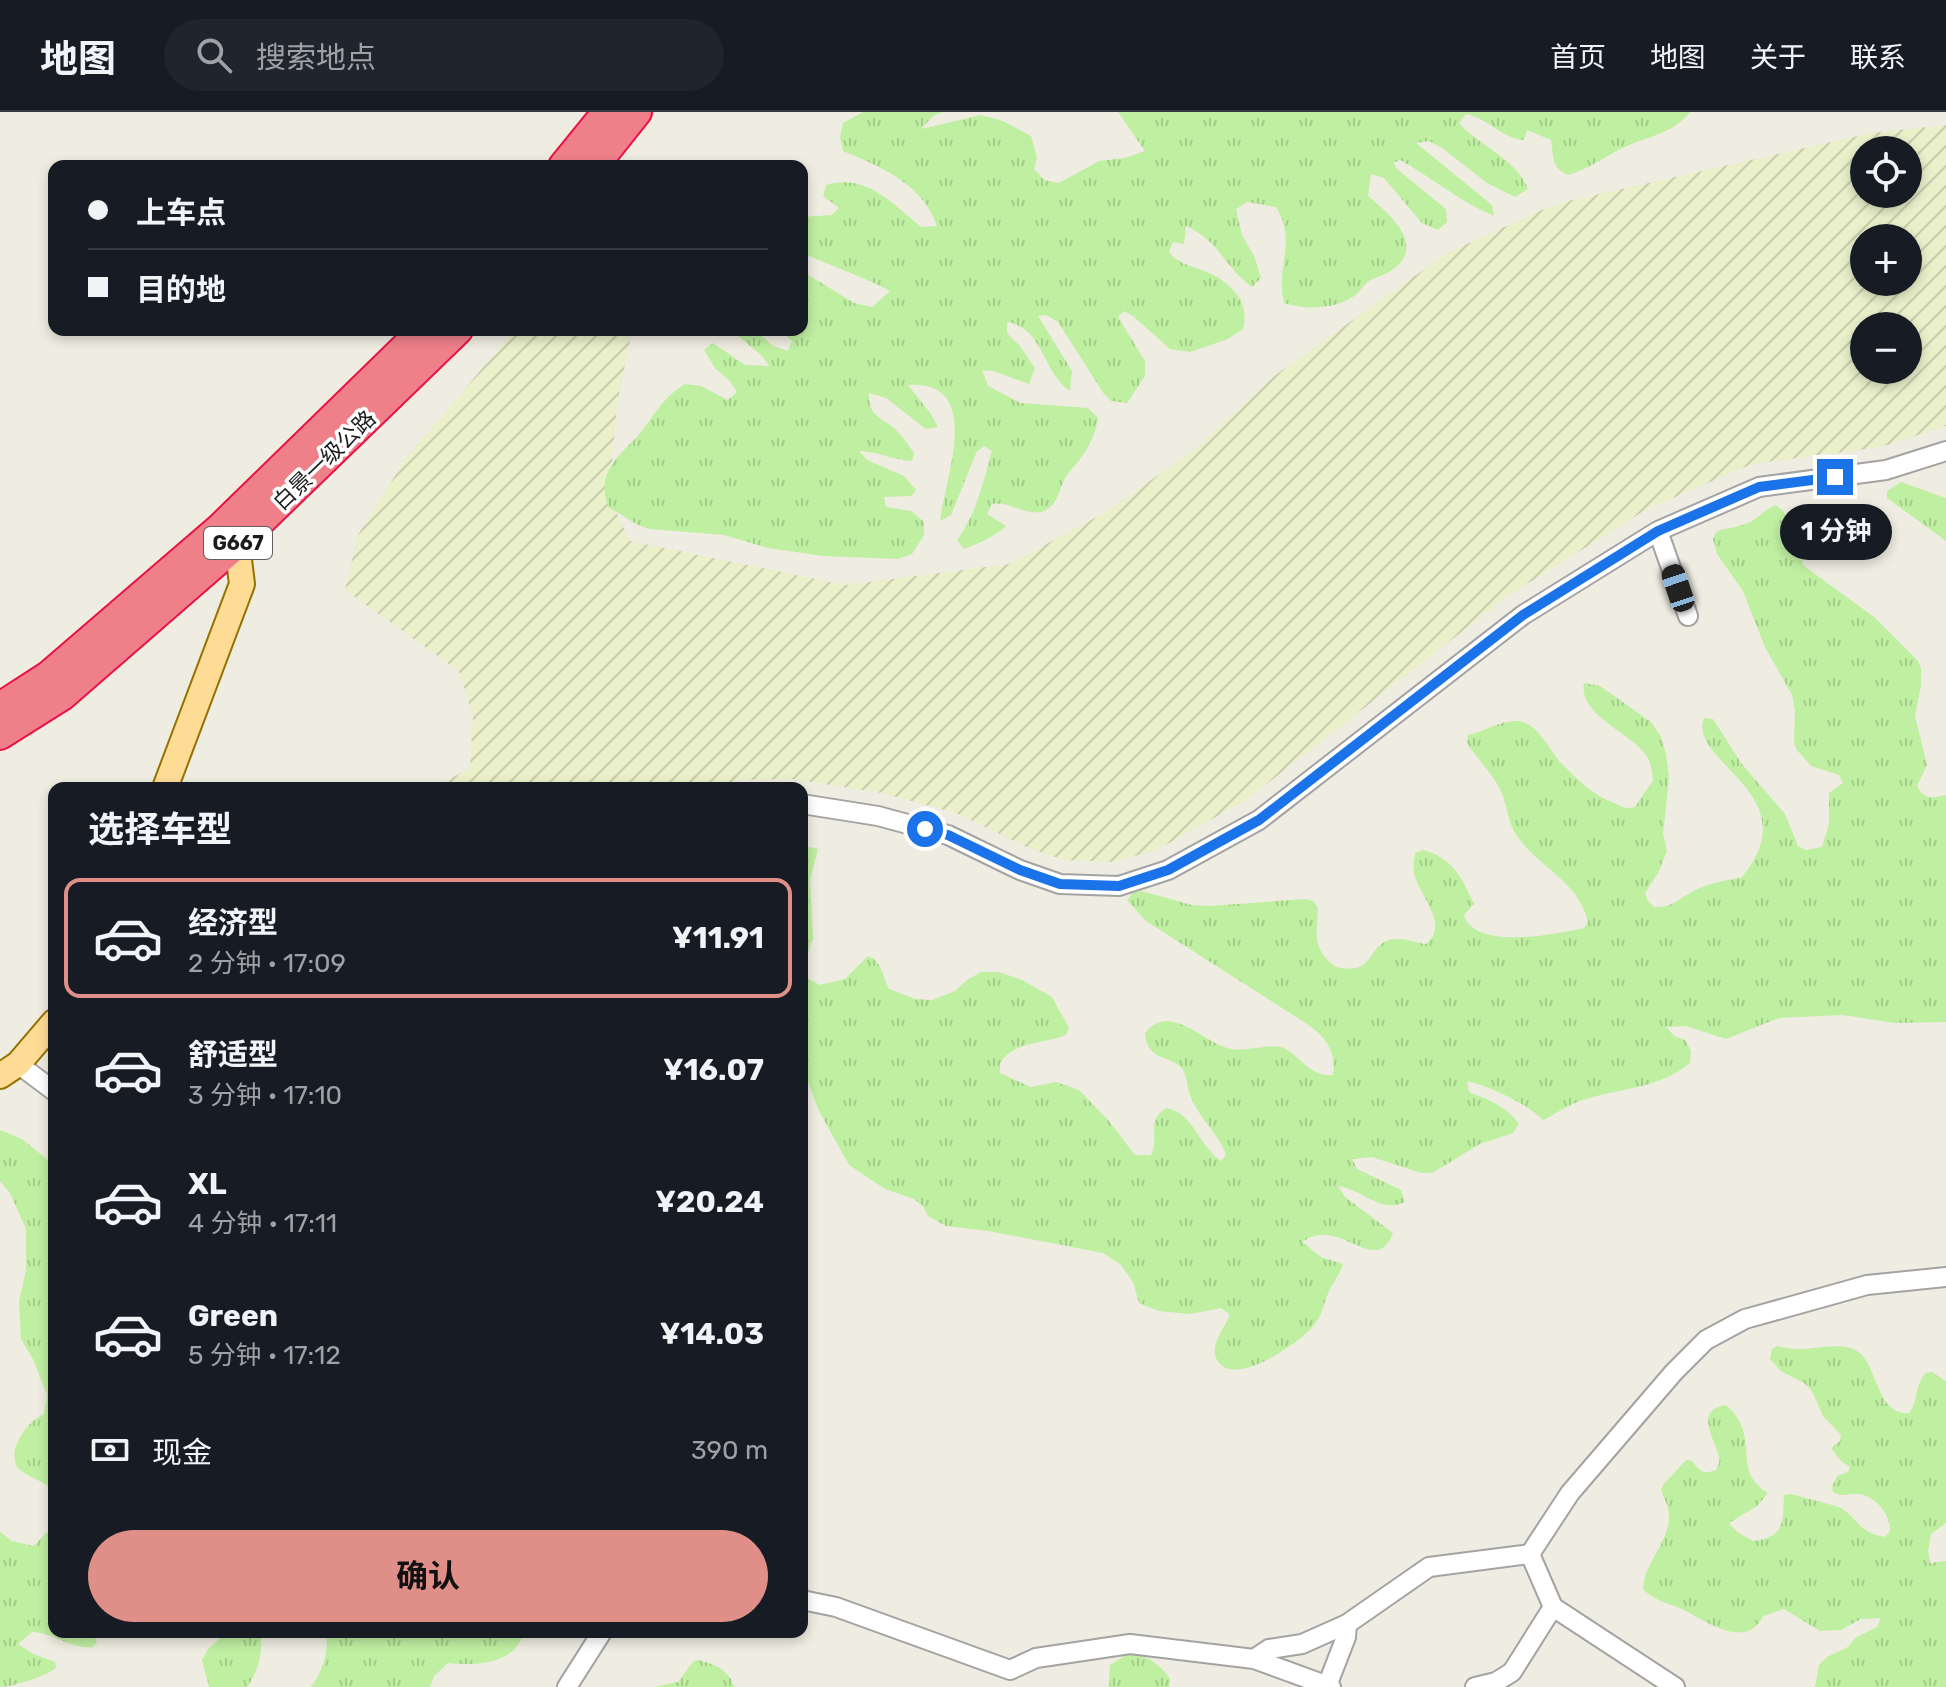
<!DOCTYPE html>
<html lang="zh">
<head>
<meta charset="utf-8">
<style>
  :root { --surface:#171b24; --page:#20242c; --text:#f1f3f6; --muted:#9ea1a6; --line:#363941; --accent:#df8f87 }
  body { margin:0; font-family:Rubik,"Noto Sans SC",sans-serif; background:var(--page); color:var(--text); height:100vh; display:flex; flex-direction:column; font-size:30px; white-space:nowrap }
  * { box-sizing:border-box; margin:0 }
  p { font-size:26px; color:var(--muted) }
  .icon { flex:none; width:44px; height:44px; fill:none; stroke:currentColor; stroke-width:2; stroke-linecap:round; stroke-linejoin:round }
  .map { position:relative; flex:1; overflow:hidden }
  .side { position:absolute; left:48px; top:670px; width:760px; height:856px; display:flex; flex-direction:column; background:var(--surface); border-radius:16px; box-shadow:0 4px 12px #0003 }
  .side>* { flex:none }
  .guide { position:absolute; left:48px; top:48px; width:760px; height:176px; border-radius:16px; box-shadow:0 4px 12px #0003; display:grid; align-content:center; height:176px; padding:0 40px; background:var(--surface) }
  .fabs { position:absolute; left:1850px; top:24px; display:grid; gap:16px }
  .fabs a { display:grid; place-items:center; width:72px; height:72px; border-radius:50%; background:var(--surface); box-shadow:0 4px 12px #0003; font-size:40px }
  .end { position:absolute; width:36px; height:36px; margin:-18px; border:10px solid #1a73e8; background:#fff; box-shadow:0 0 0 4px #fff }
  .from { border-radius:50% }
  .bubble { position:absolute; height:56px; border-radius:28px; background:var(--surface); box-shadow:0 4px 12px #0003; font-size:26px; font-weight:700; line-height:56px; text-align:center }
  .car { position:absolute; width:24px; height:48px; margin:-24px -12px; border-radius:10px; box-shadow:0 0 6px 2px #0007; background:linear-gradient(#222 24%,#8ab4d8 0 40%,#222 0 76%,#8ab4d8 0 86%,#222 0) }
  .guide b { display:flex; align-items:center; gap:28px; height:76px; font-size:30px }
  .guide b+b { border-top:2px solid var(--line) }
  .guide i { width:20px; height:20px; background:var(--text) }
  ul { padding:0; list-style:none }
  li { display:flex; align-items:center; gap:24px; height:120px; margin:0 16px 12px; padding:0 24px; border:4px solid transparent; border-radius:16px }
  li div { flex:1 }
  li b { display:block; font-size:30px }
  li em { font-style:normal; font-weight:700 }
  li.current { border-color:var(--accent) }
  li>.icon { width:72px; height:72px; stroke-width:1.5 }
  h2 { padding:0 40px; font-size:36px; line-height:96px }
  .pay { display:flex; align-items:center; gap:20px; height:88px; padding:0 40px; font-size:30px }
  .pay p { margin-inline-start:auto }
  .primary-button { display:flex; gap:16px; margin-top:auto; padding:16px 40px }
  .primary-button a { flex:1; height:92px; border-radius:48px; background:var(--accent); color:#111; font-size:32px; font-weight:700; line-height:92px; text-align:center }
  header { display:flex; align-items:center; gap:48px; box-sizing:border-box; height:112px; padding:0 40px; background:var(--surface); border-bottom:2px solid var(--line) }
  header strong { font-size:38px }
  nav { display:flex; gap:44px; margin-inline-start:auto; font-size:28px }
  .search { width:560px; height:72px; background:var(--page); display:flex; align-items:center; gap:20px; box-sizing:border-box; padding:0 28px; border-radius:44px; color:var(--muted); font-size:30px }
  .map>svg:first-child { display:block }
  .farmland { fill:url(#farmland-furrows); fill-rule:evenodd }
  .grass { fill:url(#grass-tufts) }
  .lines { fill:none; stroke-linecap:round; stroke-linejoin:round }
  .minor-casing { stroke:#a3a3a3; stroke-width:22 }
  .major-casing { stroke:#957200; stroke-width:28 }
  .highway-casing { stroke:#e91246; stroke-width:32 }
  .minor { stroke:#fff; stroke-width:18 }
  .major { stroke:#ffdc96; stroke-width:24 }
  .highway { stroke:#ef8089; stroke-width:28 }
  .route { stroke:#1a73e8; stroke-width:10 }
  .labels { text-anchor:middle; stroke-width:7; stroke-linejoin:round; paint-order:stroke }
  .shield { fill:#fff; stroke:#606060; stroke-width:2 }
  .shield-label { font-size:20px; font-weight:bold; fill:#1c1c1c }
  .street-label { font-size:22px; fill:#1c1c1c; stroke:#fff }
</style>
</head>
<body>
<header>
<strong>地图</strong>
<div class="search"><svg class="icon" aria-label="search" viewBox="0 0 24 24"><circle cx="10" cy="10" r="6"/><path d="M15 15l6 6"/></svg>搜索地点</div>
<nav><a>首页</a><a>地图</a><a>关于</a><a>联系</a></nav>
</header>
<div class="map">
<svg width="1946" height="1575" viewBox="0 0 1946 1575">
  <defs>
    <pattern id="farmland-furrows" width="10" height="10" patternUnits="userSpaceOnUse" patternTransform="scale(2)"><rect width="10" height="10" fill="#e9f0ca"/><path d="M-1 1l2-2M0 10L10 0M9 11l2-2" fill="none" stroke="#c7cdad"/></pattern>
    <pattern id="grass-tufts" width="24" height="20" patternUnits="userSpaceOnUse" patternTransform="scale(2)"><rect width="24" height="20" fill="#bfefa1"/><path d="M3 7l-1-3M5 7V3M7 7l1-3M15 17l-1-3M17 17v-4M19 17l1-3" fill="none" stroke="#a4cc8a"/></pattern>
  </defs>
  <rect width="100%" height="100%" fill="#efece1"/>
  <path class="farmland" d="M1946,13V314L1881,335L1752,352L1647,397L1509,483L1246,688L1158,737L1115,750L1064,748L1029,736L956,701L882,681L792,667L741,668L712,676H433L470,656L473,604L459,559L345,478L358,423L406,346L515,218H632L617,292L609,386L630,429L845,473L1009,452L1108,399L1196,336L1274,264L1447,141L1555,92L1871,21ZM1864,38H1908V82H1864ZM1864,126H1908V170H1864ZM1864,214H1908V258H1864Z"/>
  <path class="grass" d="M863,0H943L933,4L921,17L981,3L1003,9L1031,24L1037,45L1034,57L1044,68L1059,71L1099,49L1125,46L1145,39L1118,0H1690C1673,22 1648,24 1625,35C1605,44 1589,57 1568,63C1551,56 1554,45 1551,28L1527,18L1524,28C1501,26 1488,6 1466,2L1459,11C1479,34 1517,47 1528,77L1515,85L1487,71L1442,36L1429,29L1416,31L1492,93L1494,104C1462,91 1431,65 1400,48L1393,51L1397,57L1446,97L1447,110L1438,118L1422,111L1384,66L1371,62L1368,84C1388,101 1428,133 1392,158C1385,163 1376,165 1369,169C1362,174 1359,182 1351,186C1332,197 1305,198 1284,191C1275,153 1298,131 1276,95L1247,90L1236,97L1242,123L1254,144L1261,166L1252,175C1224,155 1220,129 1186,114L1184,132L1173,130L1169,140C1180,154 1194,154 1209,161C1233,172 1250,191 1243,217L1228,227L1190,240L1170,237L1133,204L1124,199L1118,205L1145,249V264L1127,291L1111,289L1104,282L1058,210L1046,203L1038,204L1072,259L1070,279C1042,260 1044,216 1007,210V221L1019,233L1035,256L1029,272L993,259L982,258L988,274L1021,291L1088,296L1098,306C1095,324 1088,337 1077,351C1073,356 1068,360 1065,366C1059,378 1057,396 1041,400C1024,403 1009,389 992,392L987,402L1006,414C993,426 979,431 964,437L957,428C977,401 983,370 992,339L984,334L977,339L951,403L940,409C945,365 985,268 908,273L931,302L938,315L926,317L886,286L869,281C868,307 883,304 898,320C904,326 909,334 914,341L912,349C893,348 877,339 859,339L867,348L904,364L916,378L911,384L884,385L886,395L911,399L924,410V423L912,442L898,447L823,444L768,436L724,423L650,417L638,413L608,395C606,387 603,378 605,370C609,348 629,335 642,319C656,300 664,285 685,272L701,274L728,288L737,280L730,269L715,256L704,238L713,231L745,253L769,254L762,244L731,218H755L773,234L788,239L792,229L780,218H802V159L854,191L872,195L890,179L870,169L809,144L802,138V105L832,103L839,96L823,84L826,73C866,61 892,91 921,115L937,114C923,72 881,55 843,39L840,25L843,11Z
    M1901,370L1946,386V429L1887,386V379Z
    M1776,393L1783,399L1791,413L1804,454L1874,505L1918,549L1921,556V573L1915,604L1927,653L1917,674C1924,688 1933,686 1946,683V910L1895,911L1842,903L1779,906L1726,927L1686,914L1666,915L1674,924L1685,928L1691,939L1690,951C1659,977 1620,976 1583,988C1569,992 1556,1002 1543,1008C1527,992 1490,974 1467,969L1469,980C1489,988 1506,994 1519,1012L1513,1021L1480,1032L1432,1061H1421L1372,1045L1352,1047L1357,1057L1401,1078L1405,1090C1380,1102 1362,1077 1338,1074L1345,1085L1393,1121C1376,1167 1339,1102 1302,1130L1321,1145L1343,1152C1340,1163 1333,1170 1329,1179C1324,1191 1322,1204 1314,1213C1301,1230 1227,1283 1215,1243C1212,1231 1225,1214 1230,1203L1221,1196L1190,1202L1159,1199L1139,1191L1133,1170L1121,1153L1103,1141L988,1119L946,1114L928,1104L923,1094L914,1087L885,1077L849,1053L818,997L802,954V738L810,735L818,737L810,768L813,826L803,856L805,865L820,873L845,867L868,844C883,850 882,864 889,877L915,887L932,888L955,879L967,868L981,860H999L1022,868L1052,885L1069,916L1066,923C1044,932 1012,929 1000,952V961L1031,975L1056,970L1079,978L1108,1008L1135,1043H1151C1160,1026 1145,1007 1167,996C1194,1002 1199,1034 1221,1049L1226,1043L1223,1035C1214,1019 1200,1005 1192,988C1187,978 1188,966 1183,958C1172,942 1147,951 1145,921C1170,889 1204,932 1231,937C1248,940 1265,932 1282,935C1301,944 1309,965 1333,963C1337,940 1325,924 1307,912L1146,809L1127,788L1133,781L1141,779L1192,793L1209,794L1305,787L1313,789L1318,796C1317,823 1311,836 1336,855C1374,864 1367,835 1389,828C1402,824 1413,831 1426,832C1451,812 1418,783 1414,761C1413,755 1414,748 1415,741L1423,738C1452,745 1462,766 1474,792L1464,803C1474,839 1557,822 1584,816L1588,810C1579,769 1539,756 1517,724C1507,710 1508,693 1500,677C1492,661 1477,647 1467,631L1468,623C1483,620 1501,608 1517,609C1538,610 1549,638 1562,652C1577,667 1591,682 1612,690C1621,694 1626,698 1635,695L1653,668C1652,659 1651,650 1646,643C1631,621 1578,603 1584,571L1600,574L1651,610L1661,625L1666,642L1669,666L1663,722L1667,739L1658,761L1645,781L1648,789L1654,795C1671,796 1676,789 1690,781C1705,772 1724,768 1741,766C1812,683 1686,650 1704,606L1713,607L1741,651L1785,702L1798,734L1806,738L1822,735L1829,712V681L1843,671L1839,663L1811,654L1796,637L1794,629L1795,599L1792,583L1765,535L1743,479L1717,442L1713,427L1716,420C1727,415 1738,416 1748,411C1759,406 1765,397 1776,393Z
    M0,1018L22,1027L54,1053V1379C45,1369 22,1363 17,1355C7,1336 28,1309 44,1302L47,1283L34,1249L21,1227L19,1190L26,1158V1117L10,1081L0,1069Z
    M1777,1234C1785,1235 1794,1238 1802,1237C1820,1237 1848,1228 1862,1243C1878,1261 1879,1304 1909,1301C1919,1289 1914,1273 1926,1261L1932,1260L1946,1269V1411L1931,1422L1928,1439L1930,1451L1946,1449V1575H1815L1819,1553L1827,1545L1848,1535L1855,1526L1877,1515L1881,1506L1861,1507L1841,1518L1820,1519L1784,1497L1763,1504C1746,1539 1706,1509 1682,1497C1668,1491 1653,1488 1643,1477C1644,1450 1670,1430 1669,1403C1669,1395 1664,1386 1661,1378L1663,1373L1686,1348L1692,1349C1700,1359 1703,1363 1716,1358C1718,1353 1720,1352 1719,1346C1718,1331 1691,1298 1726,1293C1763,1325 1729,1357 1768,1381L1757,1394L1729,1411L1737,1420L1753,1429C1785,1425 1783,1410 1784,1383L1791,1382C1797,1384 1838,1394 1841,1396C1860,1408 1856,1419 1884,1425L1889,1421C1893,1405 1876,1384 1859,1382C1849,1381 1844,1386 1833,1380L1832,1375L1837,1364L1848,1360L1850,1355L1841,1349L1831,1336L1840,1329L1841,1323L1823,1304L1812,1279L1804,1271L1781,1259L1770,1247L1772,1237Z
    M54,1417V1520H92L97,1530L93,1535C73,1538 54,1521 32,1520L18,1532L33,1542L55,1550L56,1556C47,1564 12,1575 0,1575V1420L12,1429L34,1434L46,1421Z
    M227,1520H260C264,1538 258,1560 247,1575H209L202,1548L208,1537Z
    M326,1520H523V1521C516,1553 473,1554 448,1551L434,1564L430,1575H311C323,1558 329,1541 326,1520Z
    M1131,1540C1147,1544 1161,1553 1170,1567L1169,1575H1109L1110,1553Z
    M697,1548C713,1551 730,1558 734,1575H654L678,1570L692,1551Z"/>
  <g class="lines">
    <defs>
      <path id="minor" d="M1658,419L1688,504
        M802,692L878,704L948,723L1020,758L1060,772L1119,774L1168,758L1259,708L1523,503L1658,419L1759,375L1886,358L1946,339
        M18,952L54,979
        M1530,1442L1553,1495L1675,1575
        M802,1488L836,1495L1010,1558L1036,1546L1130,1532L1254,1547L1331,1575
        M1254,1547L1269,1537L1302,1532L1347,1512L1429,1455L1530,1442L1570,1381L1674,1260L1706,1228L1745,1207L1867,1173L1946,1165
        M1327,1574L1346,1525L1347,1512
        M567,1575L602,1520
        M1475,1575L1496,1570L1512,1560L1553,1495"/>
      <path id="major" d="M165,676L242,472L237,432L227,421
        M0,964L18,952L54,910"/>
      <path id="highway" d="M563,54L607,0
        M594,54L637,0
        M0,595L48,564L221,415L423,218
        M0,623L62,584L237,432L458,218"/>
    </defs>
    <use href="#minor" class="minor-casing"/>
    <use href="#major" class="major-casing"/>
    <use href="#highway" class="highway-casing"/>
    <use href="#minor" class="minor"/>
    <use href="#major" class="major"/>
    <use href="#highway" class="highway"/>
  </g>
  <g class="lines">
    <path class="route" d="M925,717L948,723L1020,758L1060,772L1119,774L1168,758L1259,708L1523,503L1658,419L1759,375L1835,365"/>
  </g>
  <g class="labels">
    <rect class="shield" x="204" y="415" width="68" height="32" rx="6"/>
    <g class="shield-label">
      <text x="238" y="438">G667</text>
    </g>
    <g class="street-label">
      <text transform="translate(324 348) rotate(-44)" y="8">白景一级公路</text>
    </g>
  </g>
</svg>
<div class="fabs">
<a><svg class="icon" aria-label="locate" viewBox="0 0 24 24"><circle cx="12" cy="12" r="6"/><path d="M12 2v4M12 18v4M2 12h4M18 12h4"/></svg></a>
<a>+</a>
<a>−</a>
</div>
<i class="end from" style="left:925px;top:717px"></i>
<i class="end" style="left:1835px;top:365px"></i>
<div class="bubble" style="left:1780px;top:392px;width:112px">1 分钟</div>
<i class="car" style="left:1678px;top:476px;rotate:341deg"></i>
<div class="guide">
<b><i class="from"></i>上车点</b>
<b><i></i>目的地</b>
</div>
<section class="side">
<h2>选择车型</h2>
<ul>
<li class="current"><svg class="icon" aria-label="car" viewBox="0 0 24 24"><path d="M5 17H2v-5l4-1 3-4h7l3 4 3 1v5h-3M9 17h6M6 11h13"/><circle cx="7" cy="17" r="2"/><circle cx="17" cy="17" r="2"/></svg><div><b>经济型</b><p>2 分钟 · 17:09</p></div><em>¥11.91</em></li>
<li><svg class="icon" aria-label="car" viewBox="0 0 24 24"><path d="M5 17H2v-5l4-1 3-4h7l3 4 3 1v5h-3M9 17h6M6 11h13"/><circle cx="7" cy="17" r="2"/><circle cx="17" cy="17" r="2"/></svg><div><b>舒适型</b><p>3 分钟 · 17:10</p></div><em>¥16.07</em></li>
<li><svg class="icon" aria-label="car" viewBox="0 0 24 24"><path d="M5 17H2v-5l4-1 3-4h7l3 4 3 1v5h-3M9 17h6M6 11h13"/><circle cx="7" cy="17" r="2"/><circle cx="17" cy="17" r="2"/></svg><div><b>XL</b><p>4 分钟 · 17:11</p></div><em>¥20.24</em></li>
<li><svg class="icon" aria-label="car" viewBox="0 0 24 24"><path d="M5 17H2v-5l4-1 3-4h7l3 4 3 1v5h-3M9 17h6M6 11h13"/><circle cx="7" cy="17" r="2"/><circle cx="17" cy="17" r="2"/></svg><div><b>Green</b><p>5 分钟 · 17:12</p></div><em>¥14.03</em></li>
</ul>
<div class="pay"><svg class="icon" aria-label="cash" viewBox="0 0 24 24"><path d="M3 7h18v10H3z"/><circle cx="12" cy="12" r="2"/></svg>现金<p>390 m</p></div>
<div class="primary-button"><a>确认</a></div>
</section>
</div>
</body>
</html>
